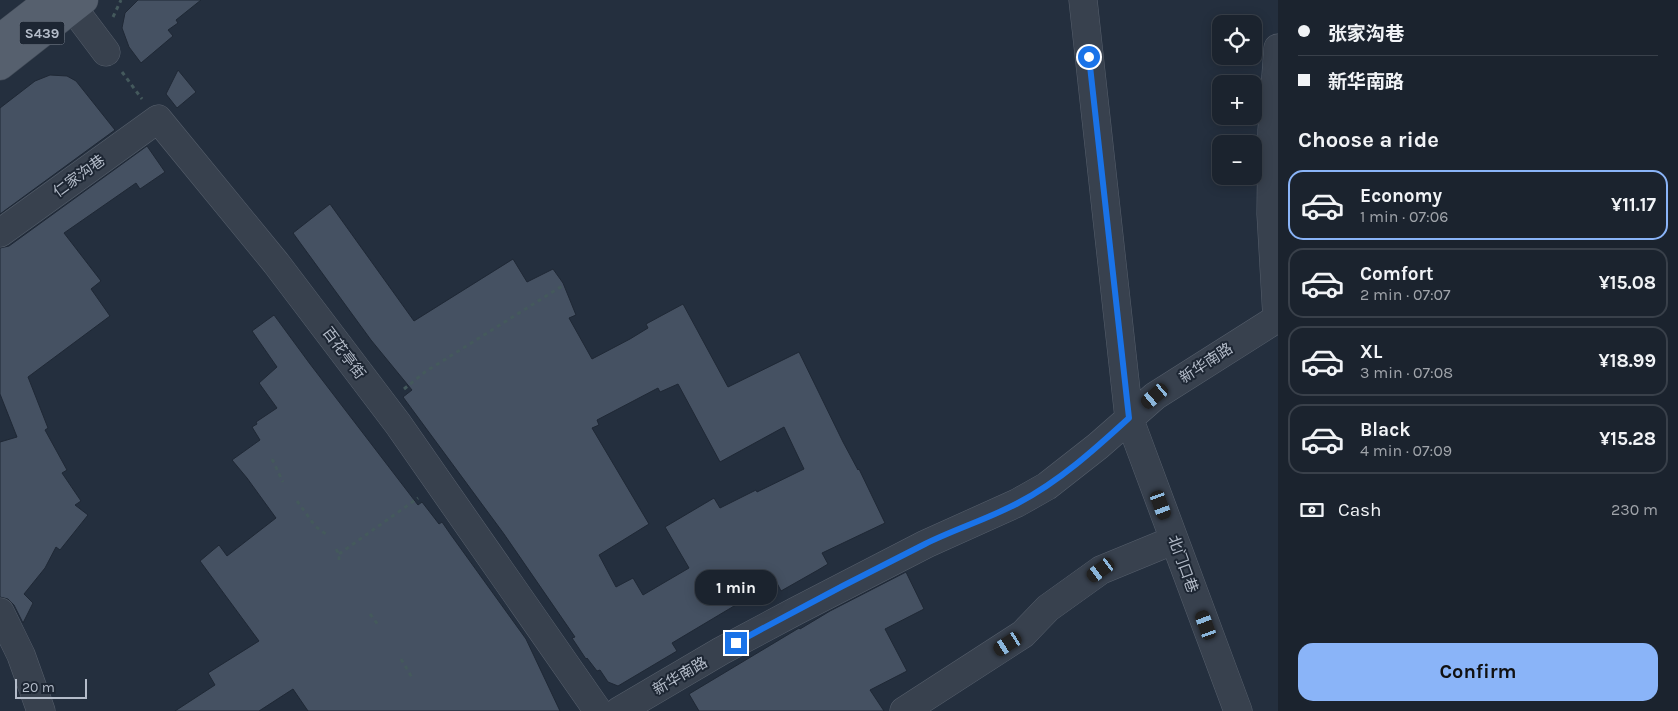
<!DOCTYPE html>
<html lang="en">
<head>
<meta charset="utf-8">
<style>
  :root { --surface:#1b232e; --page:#282f3a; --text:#f1f3f6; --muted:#a0a4aa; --line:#39404a; --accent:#8ab4f8 }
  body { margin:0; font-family:Karla,"Noto Sans SC",sans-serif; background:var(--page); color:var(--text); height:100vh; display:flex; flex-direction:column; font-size:19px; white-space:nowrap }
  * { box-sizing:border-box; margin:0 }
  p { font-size:16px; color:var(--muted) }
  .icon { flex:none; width:28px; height:28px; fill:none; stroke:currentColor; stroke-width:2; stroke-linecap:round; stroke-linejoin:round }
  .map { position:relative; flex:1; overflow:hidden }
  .drawer { display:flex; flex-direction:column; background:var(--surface); width:400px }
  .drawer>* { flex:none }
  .banner { display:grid; align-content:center; height:110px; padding:0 20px; background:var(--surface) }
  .fabs { position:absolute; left:1212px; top:15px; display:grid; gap:10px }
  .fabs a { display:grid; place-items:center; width:50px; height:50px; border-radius:10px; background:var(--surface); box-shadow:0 2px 12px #0003,0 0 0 1px var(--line); font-size:25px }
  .scale { position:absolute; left:15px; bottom:12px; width:72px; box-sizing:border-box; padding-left:5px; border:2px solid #b4bcc9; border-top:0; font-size:14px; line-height:18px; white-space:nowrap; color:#b4bcc9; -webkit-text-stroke:4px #1d2633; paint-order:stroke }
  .end { position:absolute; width:22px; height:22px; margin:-11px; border:6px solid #1a73e8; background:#fff; box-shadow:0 0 0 2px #fff }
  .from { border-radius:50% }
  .bubble { position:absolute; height:35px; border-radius:15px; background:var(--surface); box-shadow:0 2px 12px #0003,0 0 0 1px var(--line); font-size:16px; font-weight:700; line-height:35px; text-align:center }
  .car { position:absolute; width:15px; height:30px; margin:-15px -8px; border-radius:6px; box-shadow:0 0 4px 1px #0007; background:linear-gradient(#222 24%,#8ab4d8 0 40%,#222 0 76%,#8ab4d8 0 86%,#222 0) }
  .banner b { display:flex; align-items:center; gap:18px; height:48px; font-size:19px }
  .banner b+b { border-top:1px solid var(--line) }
  .banner i { width:12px; height:12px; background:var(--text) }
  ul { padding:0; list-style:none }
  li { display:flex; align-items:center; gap:15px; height:70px; margin:0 10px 8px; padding:0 10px; border:2px solid var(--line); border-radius:15px }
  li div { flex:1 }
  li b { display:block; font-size:19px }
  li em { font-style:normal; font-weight:700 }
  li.selected { border-color:var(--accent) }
  li>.icon { width:45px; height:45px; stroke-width:1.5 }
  h2 { padding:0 20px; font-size:22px; line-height:60px }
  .pay { display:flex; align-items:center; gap:12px; height:55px; padding:0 20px; font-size:19px }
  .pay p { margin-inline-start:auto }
  .button { display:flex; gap:10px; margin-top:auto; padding:10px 20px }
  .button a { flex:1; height:58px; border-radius:15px; background:var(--accent); color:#111; font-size:20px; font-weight:700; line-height:58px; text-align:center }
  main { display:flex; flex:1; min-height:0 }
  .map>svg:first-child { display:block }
  .building { fill:#455162; stroke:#1f2835; fill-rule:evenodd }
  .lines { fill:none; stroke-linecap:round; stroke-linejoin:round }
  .minor-casing { stroke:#565f6c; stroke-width:29 }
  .major-casing { stroke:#414a57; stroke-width:29 }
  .path { stroke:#44595c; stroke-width:3; stroke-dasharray:4 4; stroke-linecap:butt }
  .minor { stroke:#38414e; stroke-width:28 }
  .major { stroke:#56606e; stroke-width:28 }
  .route { stroke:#1a73e8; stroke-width:6 }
  .labels { text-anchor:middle; stroke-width:4; stroke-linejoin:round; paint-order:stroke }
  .shield { fill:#1d2633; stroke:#878f9c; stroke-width:1 }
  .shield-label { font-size:14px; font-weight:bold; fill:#b4bcc9 }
  .street-label { font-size:15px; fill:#b4bcc9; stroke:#1d2633 }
</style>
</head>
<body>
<main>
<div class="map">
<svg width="1278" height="711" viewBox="0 0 1278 711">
  <rect width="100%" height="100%" fill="#242f3e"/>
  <path class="building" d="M138,0H201L176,20L178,23L168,30L173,36L141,63L129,47L122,28L125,13Z
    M178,70L196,92L177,108L166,94Z
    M50,75L67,76L76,81L115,130L0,214V108L35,81Z
    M147,146L165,172L140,189L136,183L64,233L101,281L91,289L110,316L28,377L48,428L45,430L67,470L62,473L81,501L75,505L88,515L60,550L56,547L45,568L24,594L33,603L23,623L14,605L8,599L0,597V442L17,437L0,394V248L9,246Z
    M330,204L414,321L513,259L527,282L553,269L563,283L576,315L569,318L592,359L630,339L648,328L646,324L683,304L728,387L799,352L843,442L858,470L859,469L885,523L822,553L828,564L818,570L781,591L776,581L672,643L677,651L618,686L608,682L600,670L597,671L587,658L586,659L572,638L575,637L504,534L403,397L412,390L371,340L293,233ZM678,384L720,462L784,427L804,469L757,492L756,490L720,508L714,498L665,527L689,568L643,595L633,578L616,587L599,555L649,524L592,428L599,425L597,420L658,388L660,392Z
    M274,315L310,364L418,505L422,502L439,524L442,522L451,535L526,639L560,711H308L293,689L259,711H175L215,685L208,673L259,641L200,561L219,545L227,556L276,518L247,478L232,460L260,440L252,427L257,424L256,422L277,408L259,383L277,367L252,331Z
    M906,572L924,609L885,629L907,671L870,690L884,711H699L689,694L799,628L800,629L830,611Z"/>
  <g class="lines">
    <defs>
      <path id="minor" d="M1083,0L1129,418L1238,711
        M73,8L106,52
        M0,233L158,119L276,263L398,424L598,711
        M1277,318L1271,214L1272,130L1278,48
        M0,612L21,655L41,711
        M619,711L721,651L796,611L926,544L1017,503L1047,486L1098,446L1155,396L1278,318
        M904,711L1023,634L1048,608L1101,570L1174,540"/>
      <path id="major" d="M0,38L49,0
        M0,66L84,0"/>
    </defs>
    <use href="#minor" class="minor-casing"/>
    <use href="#major" class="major-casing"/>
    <path class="path" d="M113,17L121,0
      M122,72L142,99
      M404,389L425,372L562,286
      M272,459L283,482
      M297,501L315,526L327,535
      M336,549L339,554V560
      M339,554L418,498
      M370,614L379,626
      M401,659L413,679"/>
    <use href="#minor" class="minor"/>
    <use href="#major" class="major"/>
  </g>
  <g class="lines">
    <path class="route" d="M736,643C798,609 861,576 925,544C955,529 988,519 1018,503C1060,481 1095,449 1129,418L1089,57"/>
  </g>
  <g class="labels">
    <rect class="shield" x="19.5" y="21.5" width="45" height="23" rx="4"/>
    <g class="shield-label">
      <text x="42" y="38">S439</text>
    </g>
    <g class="street-label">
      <text transform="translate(79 176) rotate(-36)" y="5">仁家沟巷</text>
      <text transform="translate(344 353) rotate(53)" y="5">百花亭街</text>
      <text transform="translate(1206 363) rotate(-33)" y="5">新华南路</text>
      <text transform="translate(1183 564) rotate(70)" y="5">北门口巷</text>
      <text transform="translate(680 676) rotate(-30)" y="5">新华南路</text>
    </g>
  </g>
</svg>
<div class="fabs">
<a><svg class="icon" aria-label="locate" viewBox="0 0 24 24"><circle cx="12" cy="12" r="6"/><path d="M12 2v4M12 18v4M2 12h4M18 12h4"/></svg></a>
<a>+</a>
<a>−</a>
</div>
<div class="scale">20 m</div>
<i class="end from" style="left:1089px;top:57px"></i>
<i class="end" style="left:736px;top:643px"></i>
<div class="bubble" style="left:695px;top:570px;width:82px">1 min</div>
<i class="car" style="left:1155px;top:396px;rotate:230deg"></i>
<i class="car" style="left:1161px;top:505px;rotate:160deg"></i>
<i class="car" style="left:1101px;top:570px;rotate:234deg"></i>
<i class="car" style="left:1206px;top:625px;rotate:340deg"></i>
<i class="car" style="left:1008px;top:644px;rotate:237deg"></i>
</div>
<section class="drawer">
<div class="banner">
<b><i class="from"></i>张家沟巷</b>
<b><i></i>新华南路</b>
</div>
<h2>Choose a ride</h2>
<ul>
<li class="selected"><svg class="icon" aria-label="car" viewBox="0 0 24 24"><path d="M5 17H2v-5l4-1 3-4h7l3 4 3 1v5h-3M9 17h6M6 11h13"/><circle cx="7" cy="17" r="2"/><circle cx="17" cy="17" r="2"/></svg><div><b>Economy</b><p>1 min · 07:06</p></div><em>¥11.17</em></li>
<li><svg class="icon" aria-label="car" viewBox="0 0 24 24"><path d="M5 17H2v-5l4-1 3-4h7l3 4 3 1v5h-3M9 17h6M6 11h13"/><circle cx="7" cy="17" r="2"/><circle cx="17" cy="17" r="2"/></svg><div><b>Comfort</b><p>2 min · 07:07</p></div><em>¥15.08</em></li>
<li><svg class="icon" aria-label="car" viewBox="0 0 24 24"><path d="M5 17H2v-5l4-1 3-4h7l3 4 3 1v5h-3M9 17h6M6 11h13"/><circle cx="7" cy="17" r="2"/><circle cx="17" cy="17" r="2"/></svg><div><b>XL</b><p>3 min · 07:08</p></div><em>¥18.99</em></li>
<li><svg class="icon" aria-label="car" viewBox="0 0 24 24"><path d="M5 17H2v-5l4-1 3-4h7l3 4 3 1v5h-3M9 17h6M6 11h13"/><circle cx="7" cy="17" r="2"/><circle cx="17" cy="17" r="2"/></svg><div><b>Black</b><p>4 min · 07:09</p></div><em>¥15.28</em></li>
</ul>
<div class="pay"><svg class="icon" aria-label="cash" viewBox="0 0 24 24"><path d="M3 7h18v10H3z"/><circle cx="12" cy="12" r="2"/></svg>Cash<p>230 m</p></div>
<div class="button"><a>Confirm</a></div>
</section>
</main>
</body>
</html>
